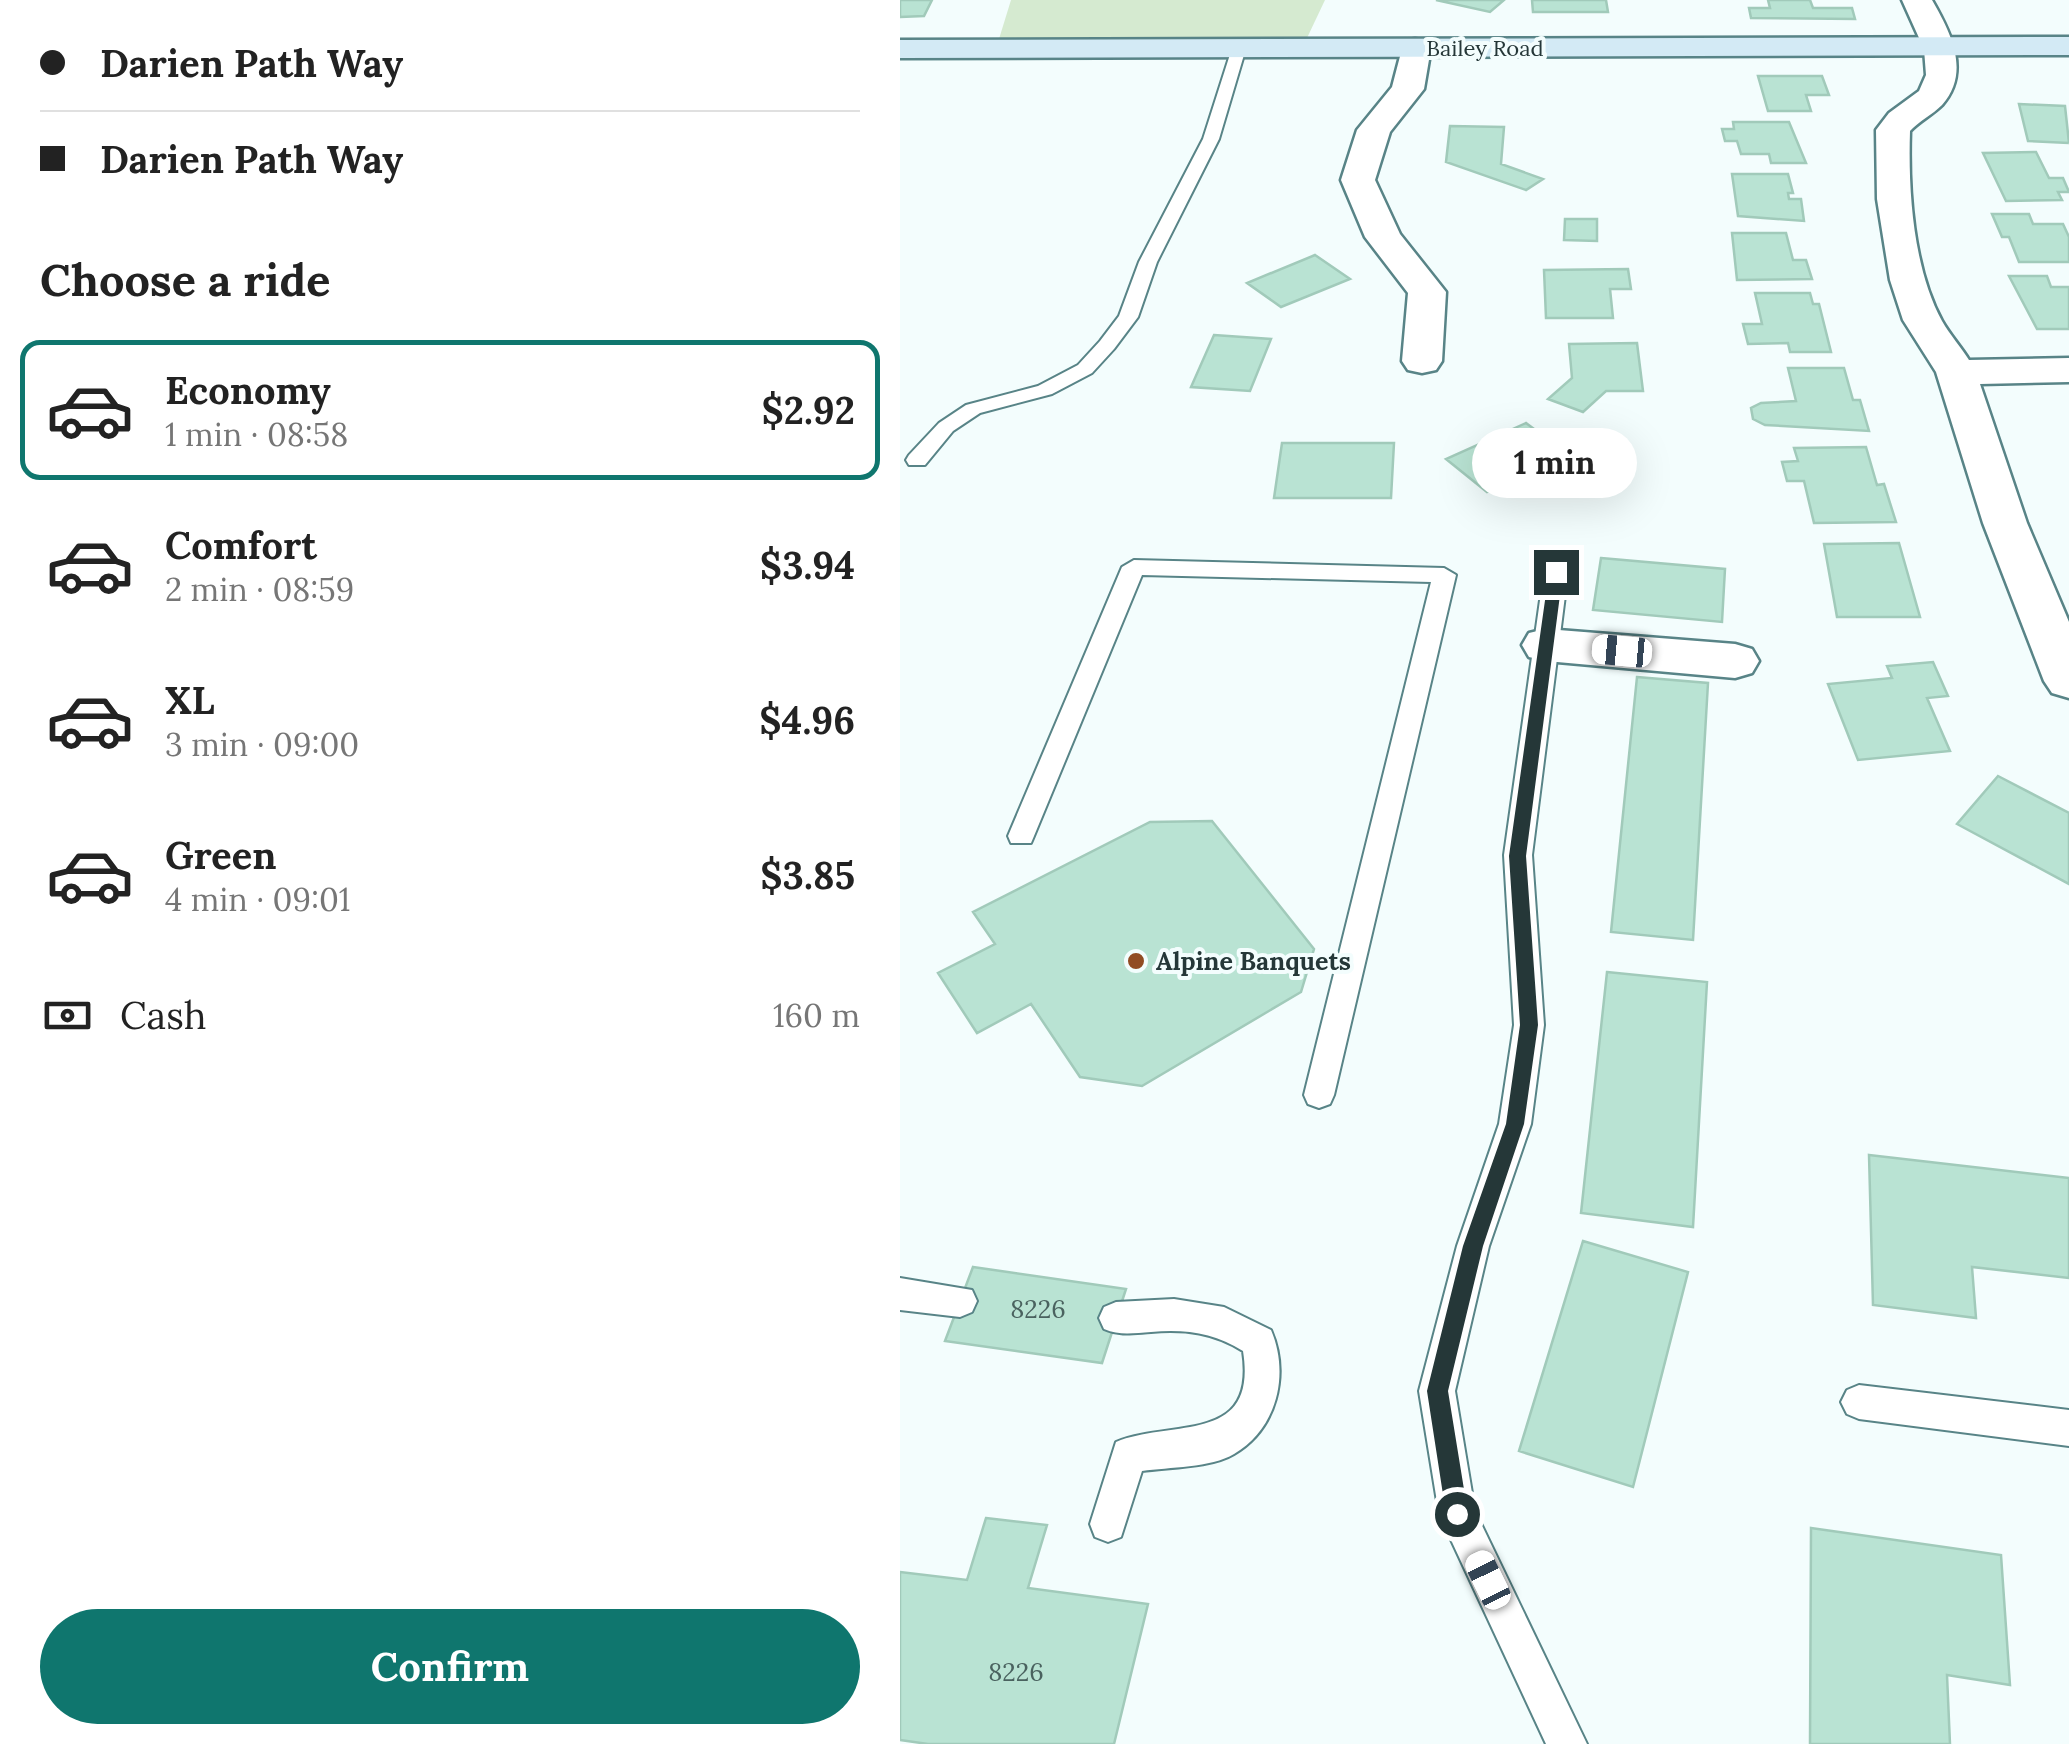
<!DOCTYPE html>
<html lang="en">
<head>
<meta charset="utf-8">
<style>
  :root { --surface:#fff; --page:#f2f2f2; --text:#222; --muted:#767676; --line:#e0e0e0; --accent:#0f766e }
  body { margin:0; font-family:Lora,serif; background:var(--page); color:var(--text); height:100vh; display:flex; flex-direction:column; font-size:38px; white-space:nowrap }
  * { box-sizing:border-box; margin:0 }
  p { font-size:32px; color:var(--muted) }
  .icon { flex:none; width:55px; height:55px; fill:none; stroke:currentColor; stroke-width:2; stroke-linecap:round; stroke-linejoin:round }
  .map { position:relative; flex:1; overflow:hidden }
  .drawer { display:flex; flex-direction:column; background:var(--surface); width:900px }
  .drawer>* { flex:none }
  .guide { display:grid; align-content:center; height:220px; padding:0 40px; background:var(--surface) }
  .end { position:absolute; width:45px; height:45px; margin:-22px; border:12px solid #253738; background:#fff; box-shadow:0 0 0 5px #fff }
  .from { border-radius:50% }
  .bubble { position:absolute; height:70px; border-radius:35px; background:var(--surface); box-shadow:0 10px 40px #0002; font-size:32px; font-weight:800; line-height:70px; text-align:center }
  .car { position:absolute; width:30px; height:60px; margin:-30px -15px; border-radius:12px; box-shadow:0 0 8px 2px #0007; background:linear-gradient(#fff 24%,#345 0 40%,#fff 0 76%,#345 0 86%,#fff 0) }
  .guide b { display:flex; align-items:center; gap:35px; height:95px; font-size:38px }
  .guide b+b { border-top:2px solid var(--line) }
  .guide i { width:25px; height:25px; background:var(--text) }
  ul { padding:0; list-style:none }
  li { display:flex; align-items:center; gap:30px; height:140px; margin:0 20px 15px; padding:0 20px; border:5px solid transparent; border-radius:20px }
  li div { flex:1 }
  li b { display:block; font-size:38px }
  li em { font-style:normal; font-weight:800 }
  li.active { border-color:var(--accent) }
  li>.icon { width:90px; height:90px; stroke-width:1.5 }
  h2 { padding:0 40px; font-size:45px; line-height:120px }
  .pay { display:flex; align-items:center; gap:25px; height:110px; padding:0 40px; font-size:38px }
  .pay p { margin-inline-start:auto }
  .action { display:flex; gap:20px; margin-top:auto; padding:20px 40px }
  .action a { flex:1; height:115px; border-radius:60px; background:var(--accent); color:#fff; font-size:40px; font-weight:800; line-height:115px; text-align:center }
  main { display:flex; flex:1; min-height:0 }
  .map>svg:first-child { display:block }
  .green { fill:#d5ead0 }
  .building { fill:#b9e3d3; stroke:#a1caba; stroke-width:2.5 }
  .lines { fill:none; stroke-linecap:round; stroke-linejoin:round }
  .lane-casing { stroke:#588487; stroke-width:4 }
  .street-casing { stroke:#588487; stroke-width:5 }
  .secondary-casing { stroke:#588487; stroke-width:5 }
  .lane { fill:#fff; fill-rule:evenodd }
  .street { fill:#fff; fill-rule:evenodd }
  .secondary { fill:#d3eaf5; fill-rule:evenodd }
  .route { fill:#253738 }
  .poi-dot { fill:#914c23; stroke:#f3fdfd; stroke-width:4 }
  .labels { text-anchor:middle; stroke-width:8; stroke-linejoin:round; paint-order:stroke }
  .far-street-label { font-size:22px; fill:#253738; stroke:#f3fdfd }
  .poi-label { font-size:25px; font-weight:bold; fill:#253738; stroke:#f3fdfd; text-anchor:start }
  .near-number-label { font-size:25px; fill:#4a625f }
</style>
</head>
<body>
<main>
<section class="drawer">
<div class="guide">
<b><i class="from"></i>Darien Path Way</b>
<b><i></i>Darien Path Way</b>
</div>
<h2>Choose a ride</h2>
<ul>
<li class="active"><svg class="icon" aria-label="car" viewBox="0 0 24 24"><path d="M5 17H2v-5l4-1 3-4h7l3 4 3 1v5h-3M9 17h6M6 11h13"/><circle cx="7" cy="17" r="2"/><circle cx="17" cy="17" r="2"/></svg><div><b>Economy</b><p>1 min · 08:58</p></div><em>$2.92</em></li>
<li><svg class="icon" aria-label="car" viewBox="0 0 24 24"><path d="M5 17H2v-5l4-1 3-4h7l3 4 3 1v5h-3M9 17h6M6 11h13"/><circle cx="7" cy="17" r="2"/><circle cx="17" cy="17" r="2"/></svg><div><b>Comfort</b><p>2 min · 08:59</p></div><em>$3.94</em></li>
<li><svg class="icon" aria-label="car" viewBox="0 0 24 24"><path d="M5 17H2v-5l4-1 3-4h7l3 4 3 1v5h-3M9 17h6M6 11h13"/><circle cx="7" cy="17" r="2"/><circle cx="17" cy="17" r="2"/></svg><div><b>XL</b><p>3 min · 09:00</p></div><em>$4.96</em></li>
<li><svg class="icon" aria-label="car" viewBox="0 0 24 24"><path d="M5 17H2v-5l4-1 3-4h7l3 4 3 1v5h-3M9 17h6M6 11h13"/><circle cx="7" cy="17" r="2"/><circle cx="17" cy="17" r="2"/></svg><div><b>Green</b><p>4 min · 09:01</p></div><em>$3.85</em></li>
</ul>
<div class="pay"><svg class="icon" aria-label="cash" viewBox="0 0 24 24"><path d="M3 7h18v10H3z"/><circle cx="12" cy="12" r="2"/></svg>Cash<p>160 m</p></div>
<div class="action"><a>Confirm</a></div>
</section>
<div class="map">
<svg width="1169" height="1744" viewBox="0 0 1169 1744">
  <rect width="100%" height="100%" fill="#f3fdfd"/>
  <path class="green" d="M111,0H425L407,38L99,39Z"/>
  <path class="building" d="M0,0H32L24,16L0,17Z
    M536,0H604L590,12Z
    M632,0H706L708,12H633Z
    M868,0H910L913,8H952L955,19L851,18L849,8H870Z
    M858,76H922L929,95H906L911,111H868Z
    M1119,104L1165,106L1169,143L1128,141Z
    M833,122H889L906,163H871L869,154H841L837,141H825L822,129H834Z
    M550,126L604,127L601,164L643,179L626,190L546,162Z
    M1136,152L1149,178H1163L1169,192H1158L1162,200L1106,201L1083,153Z
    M832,174H888L893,193H888L889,199H901L904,221L838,216Z
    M1092,214H1129L1133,224H1163L1169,237V262H1119L1109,237H1102Z
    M665,219H697V241L664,240Z
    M832,233H886L893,260H906L912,279L837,280Z
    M415,255L450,279L381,307L347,283Z
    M728,269L731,289H710L713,318H646L644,270Z
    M1109,276H1147L1151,287H1169V329H1137Z
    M855,293H910L913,304H919L931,352H890L888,343L848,344L843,324H862Z
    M314,335L371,339L350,391L291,387Z
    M737,343L743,391H706L683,412L648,399L672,378L669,344Z
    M888,368H944L953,400H960L969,431L865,425L853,419L851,408L861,403L896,401Z
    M626,423L669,455L587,492L546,459Z
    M382,443H494L491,498H374Z
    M966,447L977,485L984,484L996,522L914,523L904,481H887L882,462L898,461L894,448Z
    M999,543L1020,617H937L924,544Z
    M701,558L825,569L822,622L693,610Z
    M1033,662L1048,696L1027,698L1050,751L958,760L928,684L992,678L987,666Z
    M737,677L808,683L793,940L711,932Z
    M1098,776L1169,813V884L1057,824Z
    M312,821L414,949L401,992L242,1086L180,1077L131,1004L77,1033L38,973L95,944L73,912L250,822Z
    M707,972L807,982L793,1227L681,1213Z
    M969,1155L1169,1178V1278L1072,1267L1076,1318L973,1305Z
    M683,1241L788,1272L733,1487L619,1451Z
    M73,1267L226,1289L202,1363L45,1341Z
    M86,1518L147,1525L128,1588L248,1604L214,1744H28L0,1740V1572L67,1580Z
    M911,1528L1101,1555L1110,1685L1047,1675L1050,1744H910Z"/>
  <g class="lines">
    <defs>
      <path id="lane" d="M333,45L346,48L319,139L257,262L238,317L214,349L192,373L152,394L80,413L53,431L25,465H9L6,460L9,455L39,423L66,405L138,386L178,365L200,341L219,316L239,262L303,139Z
        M234,560L544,568L556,575L434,1095L430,1104L419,1108L408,1104L404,1095L531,582L242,575L134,836L131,843H111L108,836L222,567Z
        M656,565L668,572L632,855L644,1025L631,1124L589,1246L555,1391L575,1511L687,1744H646L539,1514L519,1391L557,1246L599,1124L614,1025L604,855L644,572Z
        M0,1278L72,1290L77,1301L72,1312L60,1317L0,1310Z
        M274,1299L324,1307L371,1330C390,1374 377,1429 334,1454C311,1468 269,1467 242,1471L221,1537L208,1542L195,1537L190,1524L216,1442C273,1419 358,1445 343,1351C314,1333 286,1329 251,1332C234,1333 220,1336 204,1329L199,1318L204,1307L216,1302Z
        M959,1385L1169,1410V1446L959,1419L947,1414L941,1402L947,1390Z"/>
      <path id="street" d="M1002,0H1032C1051,33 1071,72 1042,105C1032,115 1019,121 1010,131C1008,190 1013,268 1042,321C1050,335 1061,347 1069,360L1169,358V382L1080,384L1127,523L1169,622V698L1152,693L1144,681L1083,523L1036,372L1003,320L990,280L977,199L976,130L989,113L1019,91L1026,75L1024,49Z
        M515,39L526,41L531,48L524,89L490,132L475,180L500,234L546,292L542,361L536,370L522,373L508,370L502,361L508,293L465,237L441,180L457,130L492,87L504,41Z
        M646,629L835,644L852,649L859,661L852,673L835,678L646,661L629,657L622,645L629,633Z"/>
      <path id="secondary" d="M1169,37V55L0,58V40Z"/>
    </defs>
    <use href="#lane" class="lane-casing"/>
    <use href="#street" class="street-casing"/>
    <use href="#secondary" class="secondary-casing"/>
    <use href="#lane" class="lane"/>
    <use href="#street" class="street"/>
    <use href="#secondary" class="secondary"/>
  </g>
  <path class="route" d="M656,568L663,572L626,856L638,1025L624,1124L583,1246L548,1391L568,1514L565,1521L557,1525L549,1521L546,1514L527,1391L563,1246L606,1124L620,1025L609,856L649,572Z"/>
  <circle class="poi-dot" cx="236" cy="961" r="10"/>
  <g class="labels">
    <g class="far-street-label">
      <text x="585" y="56">Bailey Road</text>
    </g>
    <g class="poi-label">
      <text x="256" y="970">Alpine Banquets</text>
    </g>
    <g class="near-number-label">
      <text x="138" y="1318">8226</text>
      <text x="116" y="1681">8226</text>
    </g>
  </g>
</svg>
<i class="end from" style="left:557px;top:1514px"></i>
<i class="end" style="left:656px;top:572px"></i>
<div class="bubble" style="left:572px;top:428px;width:165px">1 min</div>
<i class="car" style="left:722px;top:651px;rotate:275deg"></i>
<i class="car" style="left:588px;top:1580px;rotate:334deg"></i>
</div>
</main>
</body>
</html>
